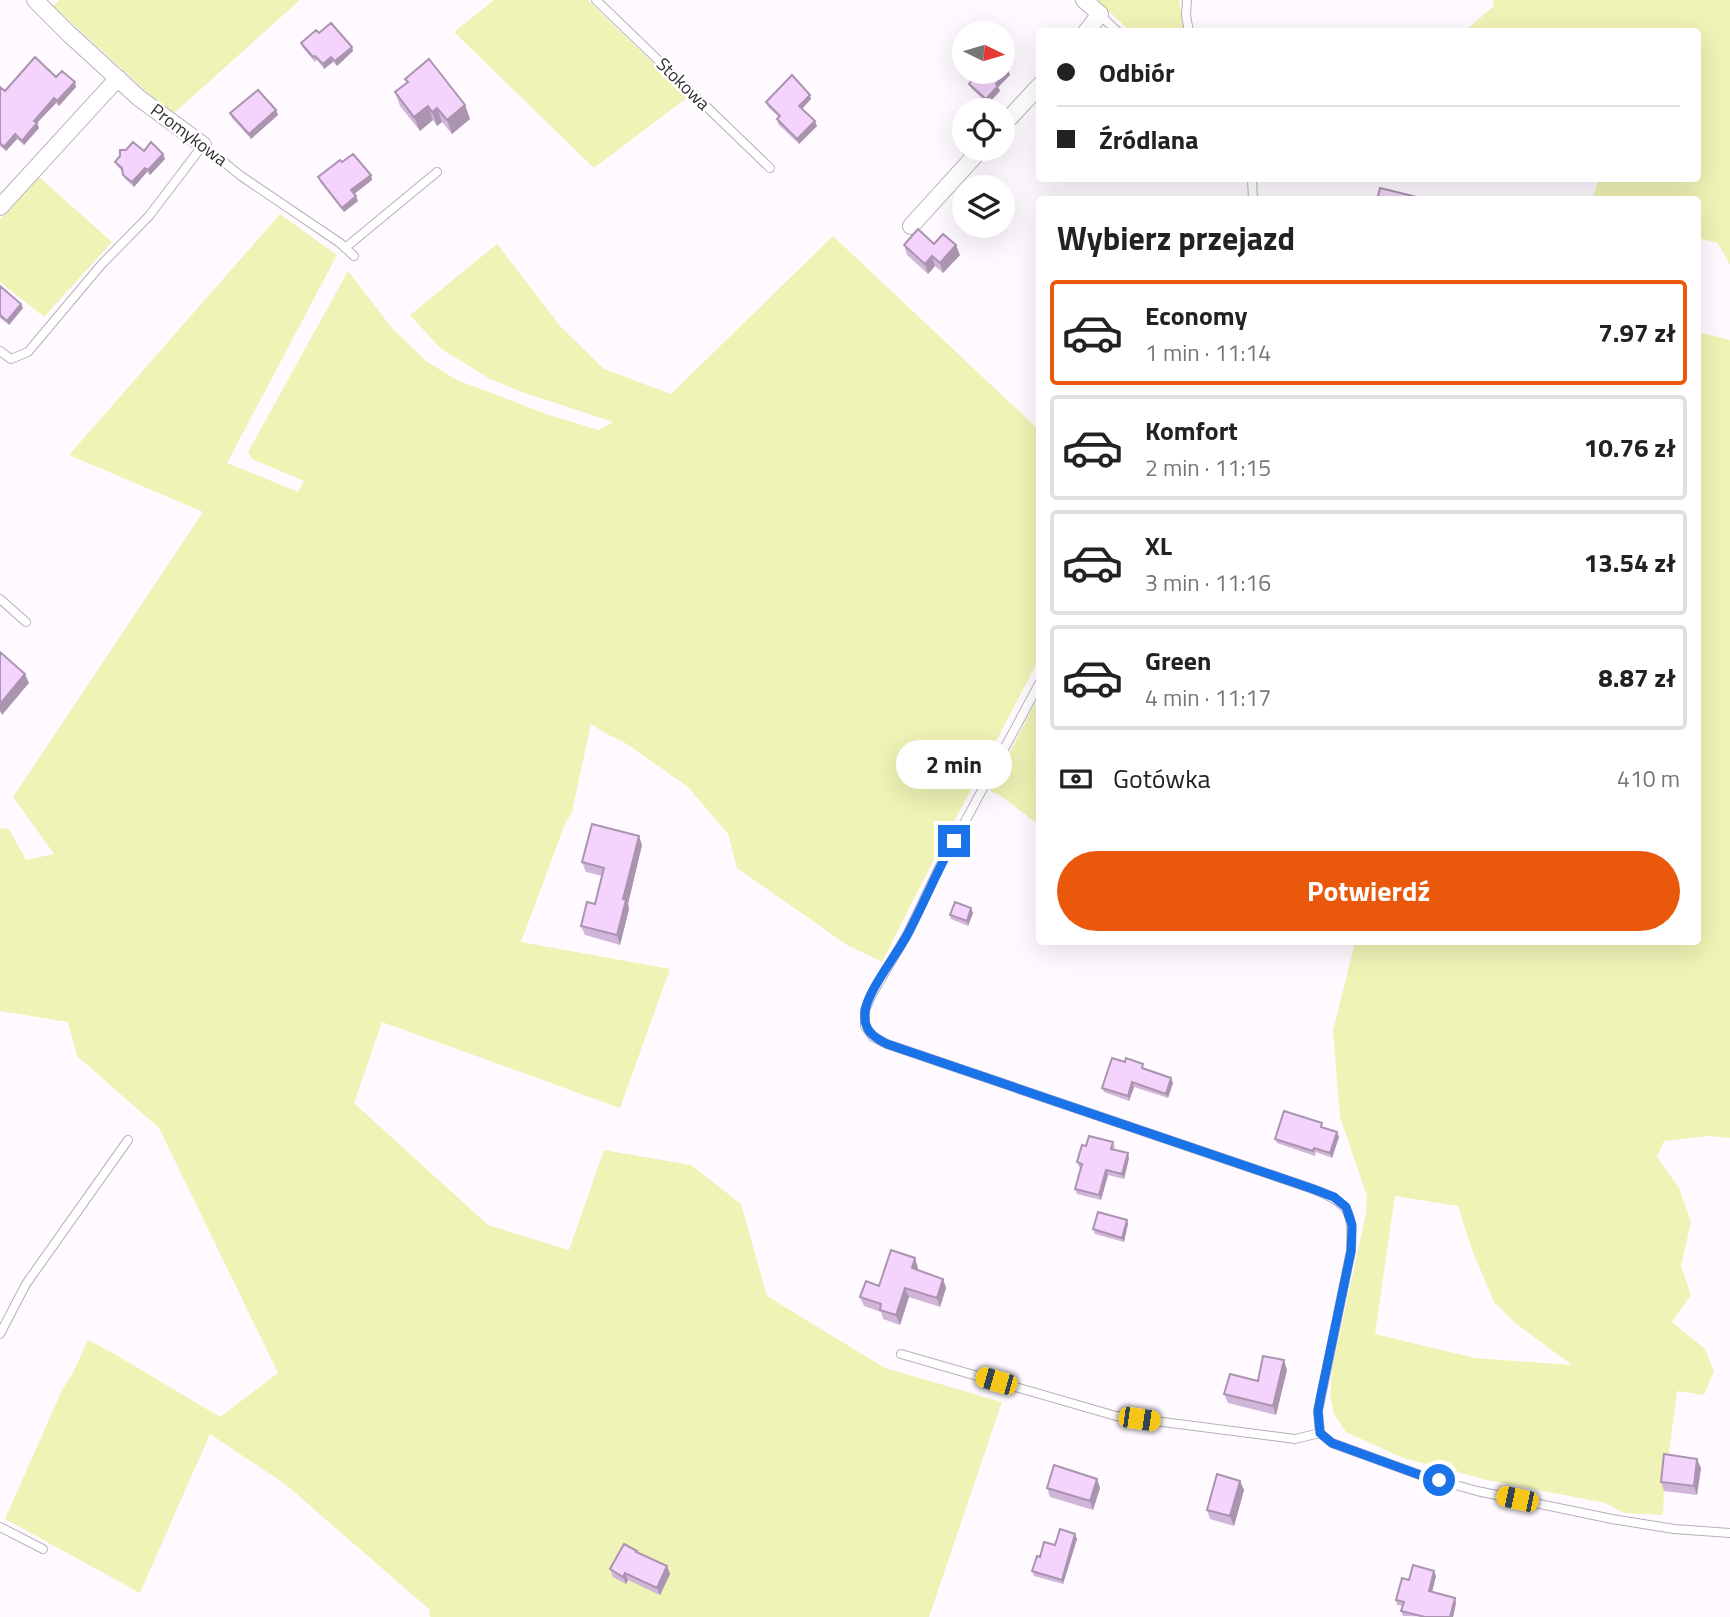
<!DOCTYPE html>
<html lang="pl">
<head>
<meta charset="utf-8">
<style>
  :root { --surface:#fff; --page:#f6f6f6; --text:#222; --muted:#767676; --line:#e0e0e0; --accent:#ea580c }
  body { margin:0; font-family:"Titillium Web",sans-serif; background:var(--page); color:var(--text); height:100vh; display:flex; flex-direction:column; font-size:26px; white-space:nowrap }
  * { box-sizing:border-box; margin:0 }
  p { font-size:23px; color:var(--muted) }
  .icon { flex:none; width:38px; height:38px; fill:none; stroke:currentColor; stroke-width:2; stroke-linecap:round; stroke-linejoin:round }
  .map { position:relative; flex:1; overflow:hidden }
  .drawer { position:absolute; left:1036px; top:196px; width:665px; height:749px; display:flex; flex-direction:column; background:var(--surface); border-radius:7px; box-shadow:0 7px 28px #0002 }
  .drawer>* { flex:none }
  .banner { position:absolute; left:1036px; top:28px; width:665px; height:154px; border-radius:7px; box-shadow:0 7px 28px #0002; display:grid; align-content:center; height:154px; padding:0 21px; background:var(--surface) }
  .needle { width:46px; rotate:95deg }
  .buttons { position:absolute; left:952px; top:21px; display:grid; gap:14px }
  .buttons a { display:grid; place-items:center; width:63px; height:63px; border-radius:50%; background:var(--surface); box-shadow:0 7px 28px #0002; font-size:35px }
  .end { position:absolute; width:32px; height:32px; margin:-16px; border:9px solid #1a73e8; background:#fff; box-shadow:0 0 0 4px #fff }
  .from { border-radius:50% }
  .bubble { position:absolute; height:49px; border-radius:24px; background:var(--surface); box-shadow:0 7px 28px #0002; font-size:23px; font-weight:700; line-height:49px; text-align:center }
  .car { position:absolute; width:21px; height:42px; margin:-21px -10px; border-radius:9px; box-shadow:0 0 5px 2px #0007; background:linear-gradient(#f5c518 24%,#345 0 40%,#f5c518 0 76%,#345 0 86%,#f5c518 0) }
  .banner b { display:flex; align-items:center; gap:24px; height:66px; font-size:26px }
  .banner b+b { border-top:2px solid var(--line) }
  .banner i { width:18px; height:18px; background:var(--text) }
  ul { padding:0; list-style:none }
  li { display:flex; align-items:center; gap:21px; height:105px; margin:0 14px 10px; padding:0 7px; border:4px solid var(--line); border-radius:7px }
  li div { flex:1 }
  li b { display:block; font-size:26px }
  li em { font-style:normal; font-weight:700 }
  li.on { border-color:var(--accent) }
  li>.icon { width:63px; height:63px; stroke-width:1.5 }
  h2 { padding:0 21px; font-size:32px; line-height:84px }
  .pay { display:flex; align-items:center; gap:18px; height:77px; padding:0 21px; font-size:26px }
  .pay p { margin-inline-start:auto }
  .action { display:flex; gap:14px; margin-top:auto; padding:14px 21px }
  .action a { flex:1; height:80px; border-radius:42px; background:var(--accent); color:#fff; font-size:28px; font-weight:700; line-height:80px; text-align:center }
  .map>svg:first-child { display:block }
  .green { fill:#eff3b5; fill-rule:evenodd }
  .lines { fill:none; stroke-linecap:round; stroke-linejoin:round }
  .lane-casing { stroke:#b9aebb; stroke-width:10 }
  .street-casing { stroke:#b9aebb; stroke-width:18 }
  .lane { stroke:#fff; stroke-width:8 }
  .street { stroke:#fff; stroke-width:16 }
  .wall { fill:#d2b6d9 }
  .shaded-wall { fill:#ab94b0 }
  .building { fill:#f4d4fc; stroke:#ab94b0; stroke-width:2 }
  .route { stroke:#1a73e8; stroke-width:9 }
  .labels { text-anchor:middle; stroke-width:5; stroke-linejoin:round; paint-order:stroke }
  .street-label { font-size:18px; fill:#322e33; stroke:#fff }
</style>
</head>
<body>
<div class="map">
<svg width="1730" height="1617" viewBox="0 0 1730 1617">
  <rect width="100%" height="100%" fill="#fefaff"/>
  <path class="green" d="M59,0H300L172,115L53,6Z
    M494,0H588L688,97L594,168L454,32Z
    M1097,0H1179L1185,31H1130Z
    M1493,0H1730V265L1718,243L1698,238V200L1592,199L1599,179L1698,178V32L1465,31L1494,6Z
    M39,177L112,242L44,317L0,282V219Z
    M280,214L337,255L227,463L298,492L304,481L252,459L248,452L348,271L392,328L426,361L457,380L549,415L599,430L613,422L522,392L490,379L440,348L410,315L497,244L561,327L604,369L671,394L833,236L1039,430V659L923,881L882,962L847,945L737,868L728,834L688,787L627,744L605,733L591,724L572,812L565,824L521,942L670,969L620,1108L382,1022L354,1103L488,1225L569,1250L604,1150L691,1165L741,1204L767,1296L885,1368L1002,1402L929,1617H430V1610L285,1484L210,1434L140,1593L5,1519L62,1390L73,1373L88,1340L111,1352L220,1417L278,1373L159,1128L77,1056L68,1022L0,1011V828L9,829L26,860L54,854L13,797L203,512L69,455Z
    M1698,332L1730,340V1138L1708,1136L1664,1141L1657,1157L1679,1188L1691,1222L1681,1266L1691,1295L1672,1322L1705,1349L1714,1371L1704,1395L1677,1391L1664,1491L1663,1515L1624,1513L1605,1503L1487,1480L1403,1458L1346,1432L1334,1414L1330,1396L1332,1369L1366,1213L1367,1196L1340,1117L1333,1031L1355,942H1698ZM1395,1196L1458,1206L1472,1250L1494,1302L1514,1322L1572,1365L1475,1358L1375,1334Z
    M1039,695V825L1001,796L990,791Z"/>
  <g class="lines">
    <defs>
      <path id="lane" d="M596,0L770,168
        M1187,0L1186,15L1189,32
        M1100,15L1118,32
        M1252,178L1253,200
        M345,248L437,172
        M0,351L11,359L28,352L101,265L149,216L203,145L241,176L340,243L354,256
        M0,599L26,622
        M1040,682L967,818L941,864L908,933L871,996L865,1010V1026L873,1037L887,1044L1313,1189C1350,1204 1353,1211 1351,1251L1318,1411L1320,1433L1332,1443L1420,1475L1477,1491L1612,1519L1674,1529L1730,1533
        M0,1334L26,1284L128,1140
        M901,1354L1116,1416L1295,1439L1320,1433
        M0,1527L43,1549"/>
      <path id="street" d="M35,0L69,34L139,98L203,145
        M1084,0L1100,14L1086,32
        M1003,125L1040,85
        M0,207L118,78
        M911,226L981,149"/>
    </defs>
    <use href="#lane" class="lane-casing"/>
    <use href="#street" class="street-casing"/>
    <use href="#lane" class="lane"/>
    <use href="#street" class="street"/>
  </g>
  <path class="wall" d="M319,33L352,47L353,51L337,66L333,62L324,69L317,60L315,62L303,48L301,43Z
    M1008,70L1010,75L998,87L1000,91L988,104L971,88L969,84L971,82L963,75L962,71Z
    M56,77L76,87L59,106L56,103L37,123L39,128L24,145L17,139L6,151L0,146V87L5,91Z
    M405,79L465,105L470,119L452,134L442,122L437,126L433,120L420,131L400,106L395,92L407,83Z
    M811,99L802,109L817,126L799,144L778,124L777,119L779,117L768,107L766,102Z
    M276,110L278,115L251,139L232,118L230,113Z
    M144,151L163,154L165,159L150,175L147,172L134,187L125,179L123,172L117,166L115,162Z
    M342,162L371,175L372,180L354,194L358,201L344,212L320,182L318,177Z
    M964,196V216L958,211L956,206Z
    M983,226H1000L992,234Z
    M934,244L960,255L943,273L935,266L928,274L907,255L904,245Z
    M0,286L23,308L9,325L0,318Z
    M642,845L628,904L629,909L620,945L585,935L581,926L595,904L602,876L586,872L582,862Z
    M973,913L968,926L951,919L950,915Z
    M1145,1069L1171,1078L1173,1083L1168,1098L1134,1087L1129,1101L1104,1092L1102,1088Z
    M1324,1128L1337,1132L1339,1137L1332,1158L1316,1152L1315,1156L1277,1143L1275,1139Z
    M1113,1142L1115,1147L1114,1150L1129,1158L1124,1179L1108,1175L1101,1200L1077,1194L1075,1189L1081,1168L1079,1167L1077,1162L1086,1146Z
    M1127,1220L1128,1224L1124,1242L1095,1234L1093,1229Z
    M918,1268L917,1270L943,1279L946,1288L940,1307L909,1297L900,1325L883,1319L881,1312L864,1306L860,1297L879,1286Z
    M1287,1370L1276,1415L1228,1403L1224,1394Z
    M1701,1468L1697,1495L1664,1491L1661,1482Z
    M1097,1479L1100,1488L1093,1510L1050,1497L1047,1488Z
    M1240,1481L1244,1490L1234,1526L1210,1519L1207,1510Z
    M1075,1534L1077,1539L1063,1584L1034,1576L1032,1571L1040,1557L1055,1545Z
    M637,1551L638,1553L667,1566L670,1574L660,1595L628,1580L626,1584L613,1577L610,1569Z
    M1436,1576L1432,1592L1456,1603L1453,1617L1403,1616L1401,1611L1403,1606L1397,1605L1396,1600L1409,1580Z"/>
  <path class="shaded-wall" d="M352,47L353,51L337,66L335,61Z
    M331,57L333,62L324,69L323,64Z
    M1008,70L1010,75L998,87L1000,91L988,104L986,99L996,84Z
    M75,82L76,87L59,106L57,101Z
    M810,95L811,99L801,110L799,106Z
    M54,98L56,103L35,125L34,121Z
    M465,105L470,119L452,134L447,120Z
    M428,106L433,120L420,131L414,117Z
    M437,108L442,122L437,126L432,112Z
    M276,110L278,115L251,139L249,134Z
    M815,121L817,126L799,144L797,139Z
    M37,123L39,128L24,145L22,141Z
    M15,134L17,139L6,151L4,147Z
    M163,154L165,159L150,175L148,170Z
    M145,168L147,172L134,187L132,182Z
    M371,175L372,180L353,195L351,190Z
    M356,196L358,201L344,212L342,208Z
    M1005,205L1007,209L1003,214V208Z
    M994,226H1000L992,234L990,230Z
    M956,245L960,255L943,273L940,263Z
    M932,256L935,266L928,274L925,264Z
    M21,304L23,308L9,325L7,321Z
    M25,674L29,683L2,715L0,711V704Z
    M639,836L642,845L628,904L629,909L620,945L617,935L623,899Z
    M971,908L973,913L968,926L967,921Z
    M1171,1078L1173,1083L1168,1098L1166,1094Z
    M1132,1082L1134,1087L1129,1101L1128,1096Z
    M1337,1132L1339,1137L1332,1158L1330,1153Z
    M1128,1153L1129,1158L1124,1179L1122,1174Z
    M1106,1170L1108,1175L1101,1200L1099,1195Z
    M1127,1220L1128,1224L1124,1242L1122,1238Z
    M915,1258L918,1268L915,1278L912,1268Z
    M943,1279L946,1288L940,1307L937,1298Z
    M905,1288L909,1297L900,1325L896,1315Z
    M1284,1360L1287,1370L1276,1415L1273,1406Z
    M1697,1459L1701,1468L1697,1495L1694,1486Z
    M1097,1479L1100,1488L1093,1510L1090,1501Z
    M1240,1481L1244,1490L1234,1526L1230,1516Z
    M1075,1534L1077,1539L1063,1584L1062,1580Z
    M667,1566L670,1574L660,1595L657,1588Z
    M1434,1571L1436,1576L1431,1596L1429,1591Z
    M625,1573L628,1580L626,1584L623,1577Z
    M1455,1598L1456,1603L1453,1617H1450Z"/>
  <path class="building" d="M331,23L352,47L335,61L331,57L323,64L315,56L313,57L301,43L316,30L319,33Z
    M35,57L56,77L62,71L75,82L57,101L54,98L34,121L37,123L22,141L15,134L4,147L0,143V87L5,91Z
    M429,59L465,105L447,120L437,108L432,112L428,106L414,117L395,92L408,82L405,79Z
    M1003,65L1008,70L996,84L998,86L986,99L969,84L972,80L962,71L964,68V72H1003Z
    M792,75L810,95L799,106L815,121L797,139L777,119L780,116L766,102Z
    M258,90L276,110L249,134L230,113Z
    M133,142L144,151L151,142L163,154L148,170L145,168L132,182L123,175L122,168L115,162L120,156V150H126Z
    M353,154L371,175L351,190L356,196L342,208L318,177L340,160L342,162Z
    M1380,188L1421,198V200H1377Z
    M964,196V213L956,206Z
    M918,229L934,244L943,234L956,245L940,263L932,256L925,264L904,245Z
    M0,286L21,304L7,321L0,315Z
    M0,652L25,674L0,704Z
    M592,824L639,836L623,899L626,900L617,935L581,926L587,902L595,904L604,868L582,862Z
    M955,902L971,908L967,921L950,915Z
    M1112,1058L1125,1062L1126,1058L1143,1064L1142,1068L1171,1078L1166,1094L1132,1082L1128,1096L1102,1088Z
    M1284,1111L1322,1123L1321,1127L1337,1132L1330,1153L1314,1148L1313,1151L1275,1139Z
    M1089,1136L1113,1142L1111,1149L1128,1153L1122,1174L1106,1170L1099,1195L1075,1189L1082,1164L1077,1162L1082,1145L1086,1146Z
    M1098,1212L1127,1220L1122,1238L1093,1229Z
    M891,1250L915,1258L912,1268L943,1279L937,1298L905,1288L896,1315L880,1310L881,1304L860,1297L866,1281L879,1286Z
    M1263,1356L1284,1360L1273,1406L1224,1394L1230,1374L1258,1381Z
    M1664,1454L1697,1459L1694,1486L1661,1482Z
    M1054,1465L1097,1479L1090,1501L1047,1488Z
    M1217,1474L1240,1481L1230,1516L1207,1510Z
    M1060,1529L1075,1534L1062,1580L1032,1571L1037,1556L1040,1557L1044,1542L1055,1545Z
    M624,1544L637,1551L636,1552L667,1566L657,1588L625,1573L623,1577L610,1569Z
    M1413,1565L1434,1571L1429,1591L1455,1598L1450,1617H1425L1401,1611L1404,1602L1396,1600L1402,1578L1409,1580Z"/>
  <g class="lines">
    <path class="route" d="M954,841C936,872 923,906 906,937C895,957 867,992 865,1012C863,1030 873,1037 887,1044L1313,1189L1334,1197L1346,1207L1352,1225L1351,1251L1321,1395L1318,1411L1320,1433L1332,1443L1420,1475L1439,1480"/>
  </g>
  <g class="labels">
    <g class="street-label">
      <text transform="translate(683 84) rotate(44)" y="6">Stokowa</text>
      <text transform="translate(189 135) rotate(37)" y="6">Promykowa</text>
    </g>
  </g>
</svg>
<div class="buttons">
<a><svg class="needle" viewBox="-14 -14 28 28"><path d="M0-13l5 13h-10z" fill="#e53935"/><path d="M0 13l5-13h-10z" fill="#767676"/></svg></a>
<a><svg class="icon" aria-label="locate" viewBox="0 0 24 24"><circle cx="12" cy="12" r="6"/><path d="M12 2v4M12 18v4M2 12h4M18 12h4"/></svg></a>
<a><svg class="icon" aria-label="layers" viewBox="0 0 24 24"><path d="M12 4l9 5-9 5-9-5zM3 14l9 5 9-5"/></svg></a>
</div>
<i class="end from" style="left:1439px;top:1480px"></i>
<i class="end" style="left:954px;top:841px"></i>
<div class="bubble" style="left:896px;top:740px;width:116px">2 min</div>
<i class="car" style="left:996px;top:1381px;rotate:286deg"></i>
<i class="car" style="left:1139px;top:1419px;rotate:98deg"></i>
<i class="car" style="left:1517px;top:1499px;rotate:282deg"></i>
<div class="banner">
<b><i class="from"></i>Odbiór</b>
<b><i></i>Źródlana</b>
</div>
<section class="drawer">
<h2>Wybierz przejazd</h2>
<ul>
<li class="on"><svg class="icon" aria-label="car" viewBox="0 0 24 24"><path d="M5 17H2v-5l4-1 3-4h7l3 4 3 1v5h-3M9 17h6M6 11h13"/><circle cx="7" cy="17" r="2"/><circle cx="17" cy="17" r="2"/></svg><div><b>Economy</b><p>1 min · 11:14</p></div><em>7.97 zł</em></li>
<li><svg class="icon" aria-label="car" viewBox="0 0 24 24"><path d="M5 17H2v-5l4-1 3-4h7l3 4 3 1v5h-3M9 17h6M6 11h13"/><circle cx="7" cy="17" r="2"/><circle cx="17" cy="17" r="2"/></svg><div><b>Komfort</b><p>2 min · 11:15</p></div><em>10.76 zł</em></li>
<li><svg class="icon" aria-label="car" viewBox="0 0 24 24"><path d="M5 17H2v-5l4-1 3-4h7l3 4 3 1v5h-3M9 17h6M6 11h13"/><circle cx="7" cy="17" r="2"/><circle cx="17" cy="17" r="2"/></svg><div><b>XL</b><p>3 min · 11:16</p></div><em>13.54 zł</em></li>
<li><svg class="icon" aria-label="car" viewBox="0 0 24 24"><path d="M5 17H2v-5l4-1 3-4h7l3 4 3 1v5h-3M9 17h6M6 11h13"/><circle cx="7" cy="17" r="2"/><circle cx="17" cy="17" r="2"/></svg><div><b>Green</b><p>4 min · 11:17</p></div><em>8.87 zł</em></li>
</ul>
<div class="pay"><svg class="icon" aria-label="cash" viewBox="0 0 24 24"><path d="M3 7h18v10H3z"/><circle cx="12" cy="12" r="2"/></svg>Gotówka<p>410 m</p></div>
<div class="action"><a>Potwierdź</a></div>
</section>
</div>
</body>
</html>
